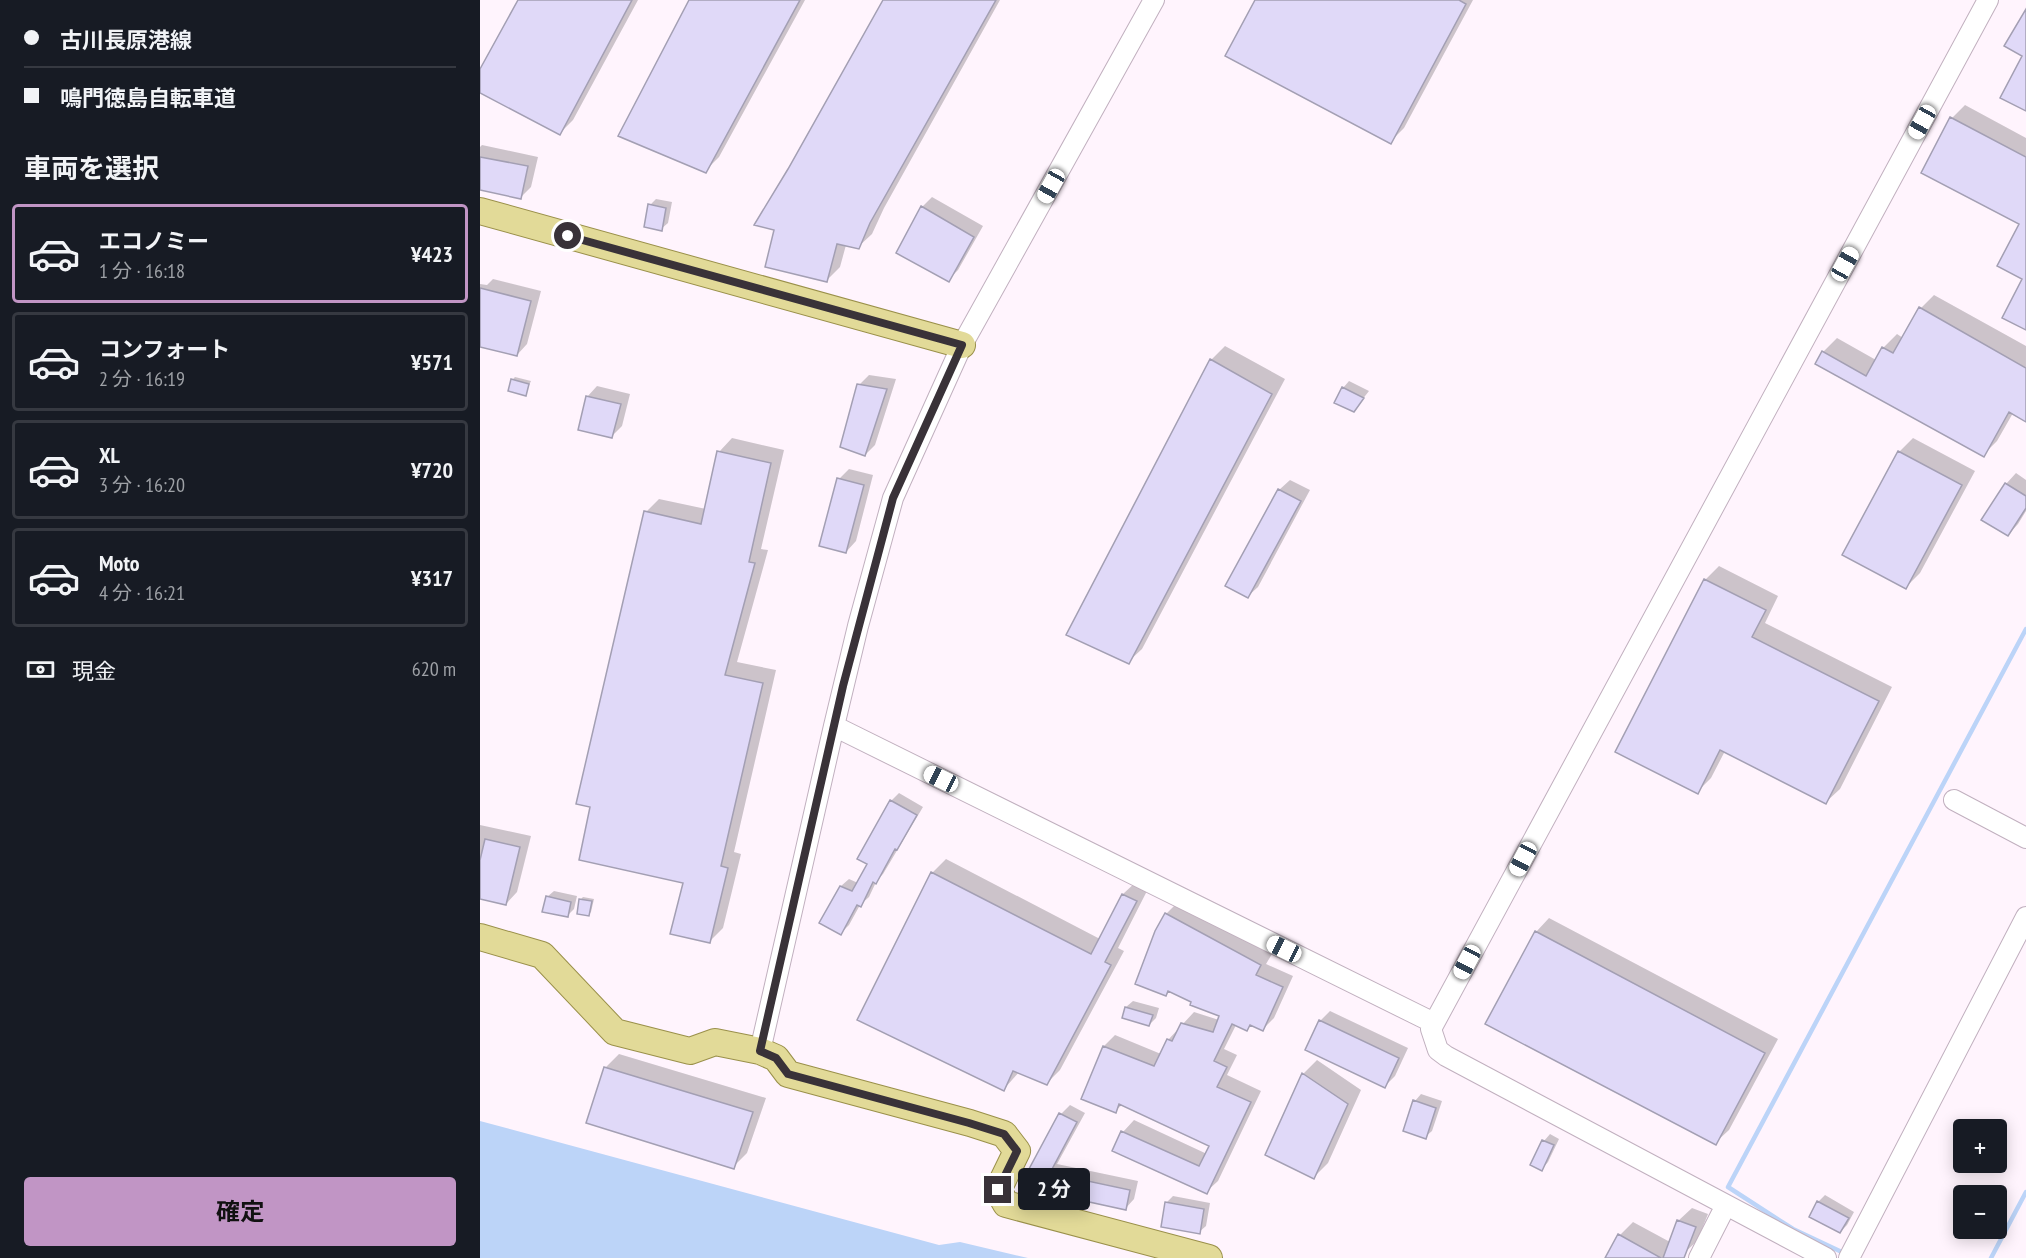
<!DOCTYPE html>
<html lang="ja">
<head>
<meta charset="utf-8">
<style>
  :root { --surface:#171b24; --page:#20242c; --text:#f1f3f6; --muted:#9ea1a6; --line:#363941; --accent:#c195c5 }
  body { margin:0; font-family:"PT Sans Narrow","Noto Sans JP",sans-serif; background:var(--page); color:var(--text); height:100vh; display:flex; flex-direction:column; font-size:22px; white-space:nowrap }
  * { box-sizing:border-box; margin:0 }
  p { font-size:20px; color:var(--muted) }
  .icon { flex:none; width:33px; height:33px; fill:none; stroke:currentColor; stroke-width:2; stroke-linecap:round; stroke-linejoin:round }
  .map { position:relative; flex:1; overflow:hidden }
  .sheet { display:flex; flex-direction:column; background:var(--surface); width:480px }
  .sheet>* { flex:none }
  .top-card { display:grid; align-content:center; height:132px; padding:0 24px; background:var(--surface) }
  .buttons { position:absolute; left:1473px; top:1119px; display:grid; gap:12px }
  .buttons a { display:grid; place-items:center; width:54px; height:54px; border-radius:6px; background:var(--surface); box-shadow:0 3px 15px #0003; font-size:30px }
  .end { position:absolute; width:27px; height:27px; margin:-14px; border:8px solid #393238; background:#fff; box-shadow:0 0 0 3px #fff }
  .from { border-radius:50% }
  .bubble { position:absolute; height:42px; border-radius:6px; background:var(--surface); box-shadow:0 3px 15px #0003; font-size:20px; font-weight:700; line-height:42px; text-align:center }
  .car { position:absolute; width:18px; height:36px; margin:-18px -9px; border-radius:8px; box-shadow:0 0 4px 2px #0007; background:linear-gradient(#fff 24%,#345 0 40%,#fff 0 76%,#345 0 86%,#fff 0) }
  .top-card b { display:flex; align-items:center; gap:21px; height:57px; font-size:22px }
  .top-card b+b { border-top:2px solid var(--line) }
  .top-card i { width:15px; height:15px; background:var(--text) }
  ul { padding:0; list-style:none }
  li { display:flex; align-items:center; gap:18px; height:99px; margin:0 12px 9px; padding:0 12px; border:3px solid var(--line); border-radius:6px }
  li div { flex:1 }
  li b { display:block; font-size:22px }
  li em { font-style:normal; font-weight:700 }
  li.active { border-color:var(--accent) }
  li>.icon { width:54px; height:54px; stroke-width:1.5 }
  h2 { padding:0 24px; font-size:27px; line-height:72px }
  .pay { display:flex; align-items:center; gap:15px; height:66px; padding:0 24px; font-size:22px }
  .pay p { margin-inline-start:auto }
  .cta { display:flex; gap:12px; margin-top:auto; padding:12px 24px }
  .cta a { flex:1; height:69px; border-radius:6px; background:var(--accent); color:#111; font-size:24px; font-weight:700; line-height:69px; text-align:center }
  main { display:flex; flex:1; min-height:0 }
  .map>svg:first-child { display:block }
  .water { fill:#bcd4f8 }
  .shadow { fill:#0003 }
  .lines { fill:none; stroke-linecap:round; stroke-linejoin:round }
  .stream { stroke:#bcd4f8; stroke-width:4.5 }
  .building { fill:#e0d9f8; stroke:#a39fb3; stroke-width:1.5 }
  .minor-casing { stroke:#c1b0bf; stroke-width:22 }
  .major-casing { stroke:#9a904a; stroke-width:28 }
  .minor { stroke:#fff; stroke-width:20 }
  .major { stroke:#e2da98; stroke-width:26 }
  .route { stroke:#393238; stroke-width:8 }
</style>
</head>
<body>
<main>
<section class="sheet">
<div class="top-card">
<b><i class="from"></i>古川長原港線</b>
<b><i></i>鳴門徳島自転車道</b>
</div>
<h2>車両を選択</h2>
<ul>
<li class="active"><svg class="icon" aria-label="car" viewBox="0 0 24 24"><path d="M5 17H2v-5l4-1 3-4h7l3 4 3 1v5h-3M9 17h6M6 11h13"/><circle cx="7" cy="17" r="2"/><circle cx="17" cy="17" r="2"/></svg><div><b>エコノミー</b><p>1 分 · 16:18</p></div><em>¥423</em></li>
<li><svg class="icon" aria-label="car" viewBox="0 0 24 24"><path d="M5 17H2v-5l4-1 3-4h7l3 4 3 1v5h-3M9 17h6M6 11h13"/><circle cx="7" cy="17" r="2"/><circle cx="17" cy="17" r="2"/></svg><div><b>コンフォート</b><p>2 分 · 16:19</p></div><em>¥571</em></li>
<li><svg class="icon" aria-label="car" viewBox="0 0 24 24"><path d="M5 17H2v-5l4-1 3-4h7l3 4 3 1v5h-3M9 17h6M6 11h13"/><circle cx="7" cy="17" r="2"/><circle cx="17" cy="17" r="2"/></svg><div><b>XL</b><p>3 分 · 16:20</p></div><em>¥720</em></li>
<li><svg class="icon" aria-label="car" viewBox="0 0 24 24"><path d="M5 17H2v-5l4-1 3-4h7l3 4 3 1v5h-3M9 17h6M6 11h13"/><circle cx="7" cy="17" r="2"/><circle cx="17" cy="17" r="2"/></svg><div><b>Moto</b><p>4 分 · 16:21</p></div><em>¥317</em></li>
</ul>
<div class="pay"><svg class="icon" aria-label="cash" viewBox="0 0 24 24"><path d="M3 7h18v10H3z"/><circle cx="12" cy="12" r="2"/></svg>現金<p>620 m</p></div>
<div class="cta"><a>確定</a></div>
</section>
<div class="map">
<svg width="1546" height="1258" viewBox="0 0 1546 1258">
  <rect width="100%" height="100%" fill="#fff4fd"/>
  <path class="water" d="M0,1121L459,1245L480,1242L548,1258H0Z"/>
  <path class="shadow" d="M40,0H158L93,120L80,133L0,91V72Z
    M210,0H325L239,157L225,171Z
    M404,0H520L404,208L392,234L378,247L366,245L360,267L346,281L309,170Z
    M776,0H993L924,128L910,142Z
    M1485,105L1546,138V328L1541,224L1472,118Z
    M2,145L58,157L51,187L41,197L0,189V147Z
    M452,197L503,226L478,270L468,280L442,207Z
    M176,199L192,202L188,223L181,229L170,205Z
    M13,279L61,291L47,344L37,355L0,346V284L7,285Z
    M1454,295L1546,346V420L1533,413L1517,441L1503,455L1343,352L1357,338L1396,360L1403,348L1417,334L1423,338L1441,308Z
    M745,346L805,379L662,649L648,662L731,360Z
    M389,375L416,379L395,445L385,455L379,385Z
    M35,377L51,381L45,394L32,380Z
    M869,381L889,391L874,410L863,388Z
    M117,386L150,394L142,426L132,436L107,397Z
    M252,438L304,450L281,549L288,550L257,662L296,670L254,852L261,854L243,928L230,941L205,881L166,512L179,499L226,509L239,452Z
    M1433,438L1495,471L1440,573L1426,587L1419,452Z
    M369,469L393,475L376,541L366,552L359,479Z
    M1536,473L1546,480V511L1538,524L1528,535L1503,519L1526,484Z
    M810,480L830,490L778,587L767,597L747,586L799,490Z
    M1239,566L1298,596L1285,623L1412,687L1360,789L1346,802L1245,751L1231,778L1217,792L1225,580Z
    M419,793L443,807L403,874L397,880L389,897L380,905L369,925L361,933L341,923L361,886L369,879L378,883L389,863L411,801Z
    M0,825L51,836L37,892L26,904L0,897Z
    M466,859L620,939L643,894L657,881L669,887L638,948L644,951L580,1070L567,1083L539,1072L524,1089L452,873Z
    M74,891L97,896L94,909L87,916L67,897Z
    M103,897L114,899L111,912L109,914L100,900Z
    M697,903L792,954L786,964L813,976L794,1018L783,1029L772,1024L766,1029L756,1025L744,1049L757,1055L747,1075L781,1091L738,1181L726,1192L643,1132L654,1120L727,1154L731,1145L643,1104L635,1111L603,1098L624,1046L635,1035L681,1054L688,1040L714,1012L739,1020L741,1015L713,1001L690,991L686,995V914Z
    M1069,918L1298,1039L1249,1130L1235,1143L1056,932Z
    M653,1001L679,1008L676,1018L669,1025L646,1007Z
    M850,1011L928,1048L915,1076L905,1086L840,1021Z
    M139,1054L286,1098L267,1153L253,1167L125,1068Z
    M837,1060L881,1090L848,1163L834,1177L787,1154L823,1074Z
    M941,1094L962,1101L952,1131L945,1137L935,1101Z
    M590,1105L605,1113L577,1164L658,1181L654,1199L645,1209L551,1170L581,1114Z
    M1070,1134L1079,1139L1068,1162L1062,1169L1064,1141Z
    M1345,1195L1374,1212L1367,1225L1360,1232L1338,1202Z
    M693,1196L730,1203L726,1226L719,1232L686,1203Z
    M1212,1208L1228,1214L1217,1241L1199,1258H1127L1140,1235L1153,1222L1190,1242L1198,1221Z"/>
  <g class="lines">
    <path class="stream" d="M1366,1254L1313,1229L1248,1187L1546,629
      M1511,1258L1546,1192"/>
  </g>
  <path class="building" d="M38,0H152L80,135L0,93V69Z
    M209,0H320L226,173L138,136Z
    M403,0H516L390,223L379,249L357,244L347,282L285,267L294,230L274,225L308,169Z
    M775,0H979L986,4L911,144L745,56Z
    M1546,9V111L1520,98L1542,56L1524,46Z
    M1470,117L1546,157V330L1522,318L1542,279L1517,266L1539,224L1441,173Z
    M0,157L48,166L41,199L0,190Z
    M168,204L186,208L182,231L164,227Z
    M441,206L494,237L469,282L416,253Z
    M0,288L51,301L37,356L0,347Z
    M1439,307L1546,368V422L1529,412L1504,457L1335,364L1342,351L1386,376L1402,347L1413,353Z
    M730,359L792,394L649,664L586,635Z
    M31,379L49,384L46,396L28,391Z
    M377,384L407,389L385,456L360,447Z
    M862,387L884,398L874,412L854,403Z
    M106,396L141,404L132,438L98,430Z
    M237,451L291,463L269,562L275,563L245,675L283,683L241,866L248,868L230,943L190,934L203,883L99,860L110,807L96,804L164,511L221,524Z
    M1418,451L1482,485L1426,589L1362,555Z
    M357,478L384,485L366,553L339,546Z
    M1525,483L1546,496V508L1528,536L1501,520Z
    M798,489L821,501L768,598L745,586Z
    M1224,579L1286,610L1272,637L1399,701L1346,804L1240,750L1218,794L1135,752Z
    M410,800L437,815L417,850L415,849L396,884L393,882L381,907L377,905L361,935L339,923L360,886L372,891L387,864L377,859Z
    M5,839L40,847L26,905L0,899V860Z
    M451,872L611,954L642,894L657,901L625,962L631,965L567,1085L533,1071L524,1091L377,1020Z
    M66,896L91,902L88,917L62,912Z
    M99,899L112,901L109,916L97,914Z
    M685,913L781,965L776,975L803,987L783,1031L770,1025L767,1031L752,1024L734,1061L747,1067L737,1087L771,1102L727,1194L632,1151L641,1131L719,1166L729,1146L639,1104L636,1113L601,1099L623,1046L674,1066L687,1039L692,1041L701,1023L733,1032L739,1016L710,1005L711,1002L688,991L686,996L655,984L675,931Z
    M1055,931L1285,1053L1236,1145L1005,1024Z
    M645,1007L673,1015L669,1026L642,1018Z
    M839,1020L919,1058L905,1088L825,1050Z
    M124,1067L273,1112L254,1169L106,1123Z
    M822,1073L868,1104L834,1179L785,1155Z
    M933,1100L956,1108L946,1139L923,1131Z
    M579,1113L597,1122L570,1173L650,1190L646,1210L545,1188L549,1169Z
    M1062,1140L1074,1145L1062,1171L1050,1165Z
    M1337,1201L1369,1218L1360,1233L1329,1217Z
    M685,1202L724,1209L720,1234L681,1227Z
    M1197,1220L1216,1227L1204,1258H1183Z
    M1138,1234L1181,1258H1125Z"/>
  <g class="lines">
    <defs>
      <path id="minor" d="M354,726L954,1023
        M1474,800L1546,838
        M280,1051L354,726L378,626L413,498L482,345L674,0
        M1219,1258L1246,1205
        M1346,1258L966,1056L958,1050L951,1029L1508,0
        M1369,1258L1546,917"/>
      <path id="major" d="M0,211L482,345
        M0,937L62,955L135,1032L210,1051L235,1042L280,1051L296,1058L308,1074L490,1123L524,1134L537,1151L518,1190L526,1204L729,1258"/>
    </defs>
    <use href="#minor" class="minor-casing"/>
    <use href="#major" class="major-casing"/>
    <use href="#minor" class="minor"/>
    <use href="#major" class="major"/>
  </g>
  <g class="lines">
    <path class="route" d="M88,236L482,345L413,498L363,686L280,1051L296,1058L308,1074L489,1123L524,1134L537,1151L518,1190"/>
  </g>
</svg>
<div class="buttons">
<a>+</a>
<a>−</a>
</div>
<i class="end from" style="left:88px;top:236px"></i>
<i class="end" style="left:518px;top:1190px"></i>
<div class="bubble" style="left:538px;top:1168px;width:72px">2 分</div>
<i class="car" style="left:1442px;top:122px;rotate:209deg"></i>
<i class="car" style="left:571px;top:186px;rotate:209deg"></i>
<i class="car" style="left:1365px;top:264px;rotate:29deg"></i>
<i class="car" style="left:461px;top:779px;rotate:296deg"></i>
<i class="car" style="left:1043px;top:859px;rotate:208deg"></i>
<i class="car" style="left:804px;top:949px;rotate:296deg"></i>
<i class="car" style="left:987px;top:962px;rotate:208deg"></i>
</div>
</main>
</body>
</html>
